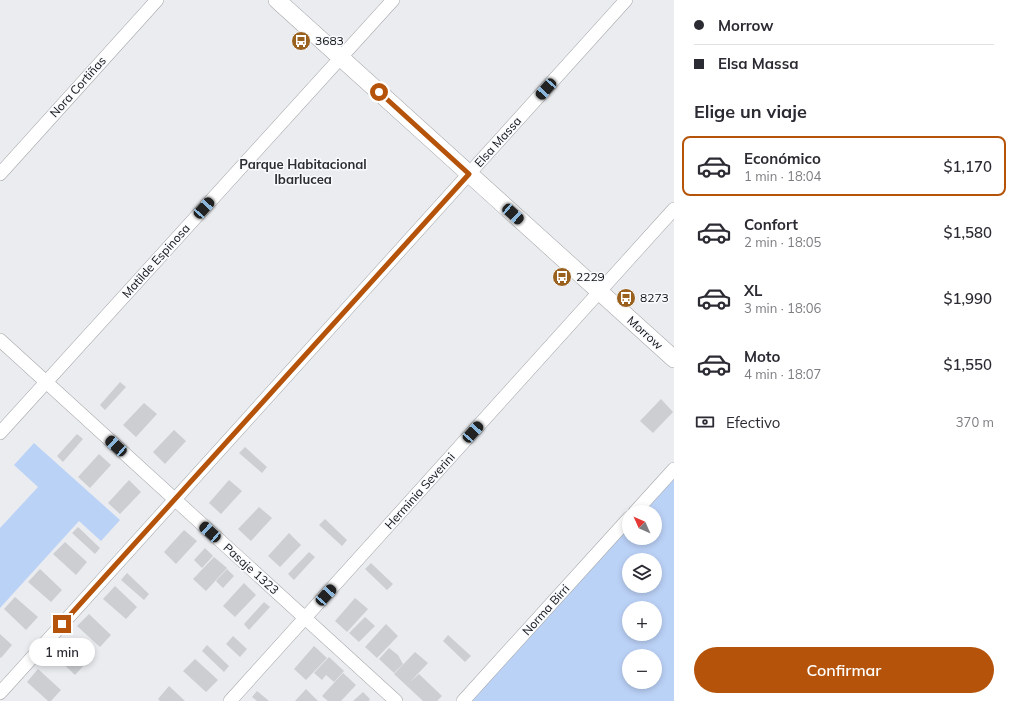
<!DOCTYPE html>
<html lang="es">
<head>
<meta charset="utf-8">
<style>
  :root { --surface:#fff; --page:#f7f7f7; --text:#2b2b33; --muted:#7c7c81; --line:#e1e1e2; --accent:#b45309 }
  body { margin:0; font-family:Mulish,sans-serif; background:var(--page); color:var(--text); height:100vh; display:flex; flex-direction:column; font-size:15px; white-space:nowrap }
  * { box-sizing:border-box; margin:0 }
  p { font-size:13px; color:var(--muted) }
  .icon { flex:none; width:22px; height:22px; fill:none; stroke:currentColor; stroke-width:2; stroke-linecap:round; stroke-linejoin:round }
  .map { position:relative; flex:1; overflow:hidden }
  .details { display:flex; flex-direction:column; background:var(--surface); width:340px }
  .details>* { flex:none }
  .guide { display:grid; align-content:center; height:88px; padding:0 20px; background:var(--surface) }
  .needle { width:26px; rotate:315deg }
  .buttons { position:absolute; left:622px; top:505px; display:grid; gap:8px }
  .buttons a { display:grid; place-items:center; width:40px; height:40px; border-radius:50%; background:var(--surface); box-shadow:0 2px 6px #0003; font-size:20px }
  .end { position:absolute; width:18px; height:18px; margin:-9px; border:5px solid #b45309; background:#fff; box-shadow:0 0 0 2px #fff }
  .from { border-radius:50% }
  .bubble { position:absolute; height:28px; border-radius:14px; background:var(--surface); box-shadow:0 2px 6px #0003; font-size:13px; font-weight:600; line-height:28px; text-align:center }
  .car { position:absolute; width:12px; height:24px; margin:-12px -6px; border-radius:5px; box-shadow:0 0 3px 1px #0007; background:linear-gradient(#222 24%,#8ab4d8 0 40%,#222 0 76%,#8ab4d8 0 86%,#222 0) }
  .guide b { display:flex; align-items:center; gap:14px; height:38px; font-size:15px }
  .guide b+b { border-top:1px solid var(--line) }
  .guide i { width:10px; height:10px; background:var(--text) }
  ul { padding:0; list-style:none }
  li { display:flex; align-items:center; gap:12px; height:60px; margin:0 8px 6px; padding:0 12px; border:2px solid transparent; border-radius:8px }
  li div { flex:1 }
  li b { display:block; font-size:15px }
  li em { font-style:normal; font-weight:600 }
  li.on { border-color:var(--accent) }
  li>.icon { width:36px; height:36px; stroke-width:1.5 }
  h2 { padding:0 20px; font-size:18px; line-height:48px }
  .pay { display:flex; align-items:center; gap:10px; height:44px; padding:0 20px; font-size:15px }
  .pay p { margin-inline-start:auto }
  .button { display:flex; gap:8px; margin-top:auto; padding:8px 20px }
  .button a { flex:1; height:46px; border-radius:24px; background:var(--accent); color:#fff; font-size:16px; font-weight:600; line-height:46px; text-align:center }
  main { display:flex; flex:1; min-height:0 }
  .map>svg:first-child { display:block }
  .green { fill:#bbd2f7; fill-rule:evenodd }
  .building { fill:#ccced1 }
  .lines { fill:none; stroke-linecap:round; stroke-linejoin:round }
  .minor-casing { stroke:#a4a6a9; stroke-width:14 }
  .tertiary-casing { stroke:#a4a6a9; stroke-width:18 }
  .minor { stroke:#fff; stroke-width:13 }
  .tertiary { stroke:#fff; stroke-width:17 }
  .route { stroke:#b45309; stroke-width:5 }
  .labels { text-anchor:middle; stroke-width:3; stroke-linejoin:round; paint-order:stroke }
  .poi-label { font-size:12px; fill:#111213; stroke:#f8fafd; text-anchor:start }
  .street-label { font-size:12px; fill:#111213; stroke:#f8fafd }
  .neighbourhood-label { font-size:13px; font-weight:bold; fill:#2b2d2f; stroke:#f8fafd }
</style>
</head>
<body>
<main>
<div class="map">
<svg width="674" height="701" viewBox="0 0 674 701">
  <rect width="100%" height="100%" fill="#eaecf0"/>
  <path class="green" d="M34,443L120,520L101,541L79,521L0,608V528L38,487L14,465Z
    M674,469V701H463L629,518V538H655V512H635ZM629,560H655V586H629ZM629,608H655V634H629ZM629,656H655V682H629Z"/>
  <path class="building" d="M120,382L126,387L105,410L100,405Z
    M661,399L673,412L653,433L640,421Z
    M144,403L157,414L136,437L123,425Z
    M174,430L186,441L165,464L153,452Z
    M77,434L83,439L63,462L57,456Z
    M245,447L267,467L262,473L239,453Z
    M99,454L111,465L90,488L78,477Z
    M129,480L141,492L120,514L108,503Z
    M229,480L242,491L221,514L209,503Z
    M259,507L272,518L251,541L238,529Z
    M325,519L347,540L342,546L319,525Z
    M78,527L100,548L95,554L72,533Z
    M184,530L197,541L176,564L164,552Z
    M289,533L301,545L280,567L268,556Z
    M65,542L87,562L76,575L53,554Z
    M205,548L213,556L202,568L194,560Z
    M309,552L315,557L294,580L288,574Z
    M214,557L227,568L206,591L193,579Z
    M371,563L393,584L387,590L365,569Z
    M40,569L62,590L51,602L28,582Z
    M227,569L234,576L223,588L216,581Z
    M127,573L149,594L144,600L121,580Z
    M244,583L256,595L235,617L223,606Z
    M115,586L137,607L126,619L103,599Z
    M15,597L38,617L26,630L4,609Z
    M355,598L368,609L347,632L335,621Z
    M264,602L270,607L249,630L244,624Z
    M89,614L111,635L100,647L77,626Z
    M365,617L375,626L359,642L349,633Z
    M386,624L398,636L377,658L365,647Z
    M0,634L12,645L1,658L0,657Z
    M448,635L471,656L465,662L443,641Z
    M233,636L247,649L240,657L226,644Z
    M64,642L87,662L75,675L53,654Z
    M207,645L229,666L224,672L202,651Z
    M314,646L327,658L306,680L294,669Z
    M389,648L398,655L403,664L394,673L379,659Z
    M415,652L428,663L410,682L419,674L442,696L437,701H423L394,674Z
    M329,657L344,671L334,682L326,675L322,680L314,673Z
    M195,659L218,680L206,692L183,671Z
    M38,669L61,690L51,701H48L27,682Z
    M343,673L356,685L341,701H328L322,696Z
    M169,686L185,701H160L158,699Z
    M306,689L318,701H295Z
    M257,691L269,701H257L252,697Z
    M363,692L370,699L369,701H353Z"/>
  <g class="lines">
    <defs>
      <path id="minor" d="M0,174L157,0
        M0,340L396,701
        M0,433L393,0
        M635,512L674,469
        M0,693L626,0
        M230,701L674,209
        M463,701L629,518"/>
      <path id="tertiary" d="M277,0L674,359"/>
    </defs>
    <use href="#minor" class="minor-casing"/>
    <use href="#tertiary" class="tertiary-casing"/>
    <use href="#minor" class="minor"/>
    <use href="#tertiary" class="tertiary"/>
  </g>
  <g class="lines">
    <path class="route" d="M62,624L469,174L379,92"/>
  </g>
  <defs>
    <symbol id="bus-disc" viewBox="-11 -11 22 22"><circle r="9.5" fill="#9a601e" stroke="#f8fafd"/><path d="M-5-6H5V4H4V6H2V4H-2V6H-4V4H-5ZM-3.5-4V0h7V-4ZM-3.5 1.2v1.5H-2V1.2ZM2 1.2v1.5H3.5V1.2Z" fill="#fff"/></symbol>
  </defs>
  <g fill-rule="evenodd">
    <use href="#bus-disc" x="290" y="30" width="22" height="22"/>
    <use href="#bus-disc" x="551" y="266" width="22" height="22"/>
    <use href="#bus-disc" x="615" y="287" width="22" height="22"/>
  </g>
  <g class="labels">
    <g class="poi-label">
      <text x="315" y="45">3683</text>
      <text x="576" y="281">2229</text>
      <text x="640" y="302">8273</text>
    </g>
    <g class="street-label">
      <text transform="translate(78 87) rotate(-48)" y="4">Nora Cortiñas</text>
      <text transform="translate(498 142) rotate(-48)" y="4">Elsa Massa</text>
      <text transform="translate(156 261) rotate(-48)" y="4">Matilde Espinosa</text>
      <text transform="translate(645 333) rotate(42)" y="4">Morrow</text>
      <text transform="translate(420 491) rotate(-48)" y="4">Herminia Severini</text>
      <text transform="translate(251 569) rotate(42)" y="4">Pasaje 1323</text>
      <text transform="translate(546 610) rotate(-48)" y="4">Norma Birri</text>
    </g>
    <g class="neighbourhood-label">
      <text x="303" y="169">Parque Habitacional<tspan x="303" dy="15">Ibarlucea</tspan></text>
    </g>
  </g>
</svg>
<div class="buttons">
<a><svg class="needle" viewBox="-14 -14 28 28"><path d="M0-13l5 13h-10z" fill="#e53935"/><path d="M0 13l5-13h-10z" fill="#7c7c81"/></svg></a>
<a><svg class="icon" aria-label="layers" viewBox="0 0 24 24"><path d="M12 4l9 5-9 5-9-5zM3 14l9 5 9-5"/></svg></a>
<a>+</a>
<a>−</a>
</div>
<i class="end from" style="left:379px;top:92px"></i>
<i class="end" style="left:62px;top:624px"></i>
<div class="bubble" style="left:29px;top:638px;width:66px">1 min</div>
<i class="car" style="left:546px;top:89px;rotate:222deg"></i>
<i class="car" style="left:204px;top:208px;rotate:42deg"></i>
<i class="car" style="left:513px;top:214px;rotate:132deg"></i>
<i class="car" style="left:473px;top:432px;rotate:42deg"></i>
<i class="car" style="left:116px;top:446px;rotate:312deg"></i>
<i class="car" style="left:210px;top:532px;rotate:312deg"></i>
<i class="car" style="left:326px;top:595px;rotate:42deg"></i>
</div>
<section class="details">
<div class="guide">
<b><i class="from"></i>Morrow</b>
<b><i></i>Elsa Massa</b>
</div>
<h2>Elige un viaje</h2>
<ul>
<li class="on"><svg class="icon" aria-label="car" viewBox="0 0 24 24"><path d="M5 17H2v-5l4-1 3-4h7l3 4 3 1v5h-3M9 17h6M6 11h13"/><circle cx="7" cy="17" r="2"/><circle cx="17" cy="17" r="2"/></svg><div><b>Económico</b><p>1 min · 18:04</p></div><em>$1,170</em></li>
<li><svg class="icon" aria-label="car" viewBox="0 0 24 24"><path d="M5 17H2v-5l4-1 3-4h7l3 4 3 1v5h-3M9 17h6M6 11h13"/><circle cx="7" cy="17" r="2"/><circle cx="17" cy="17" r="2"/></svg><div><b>Confort</b><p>2 min · 18:05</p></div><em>$1,580</em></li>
<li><svg class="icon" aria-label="car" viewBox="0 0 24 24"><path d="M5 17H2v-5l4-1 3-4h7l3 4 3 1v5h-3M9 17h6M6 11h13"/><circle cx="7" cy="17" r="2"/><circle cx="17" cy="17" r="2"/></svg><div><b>XL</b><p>3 min · 18:06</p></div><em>$1,990</em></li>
<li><svg class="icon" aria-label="car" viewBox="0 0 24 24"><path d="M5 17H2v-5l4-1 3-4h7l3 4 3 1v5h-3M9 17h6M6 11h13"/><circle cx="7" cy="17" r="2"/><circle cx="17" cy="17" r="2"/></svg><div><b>Moto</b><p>4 min · 18:07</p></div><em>$1,550</em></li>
</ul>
<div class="pay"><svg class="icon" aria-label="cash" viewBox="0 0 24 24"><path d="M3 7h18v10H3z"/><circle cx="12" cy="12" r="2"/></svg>Efectivo<p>370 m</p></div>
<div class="button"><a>Confirmar</a></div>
</section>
</main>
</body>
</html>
